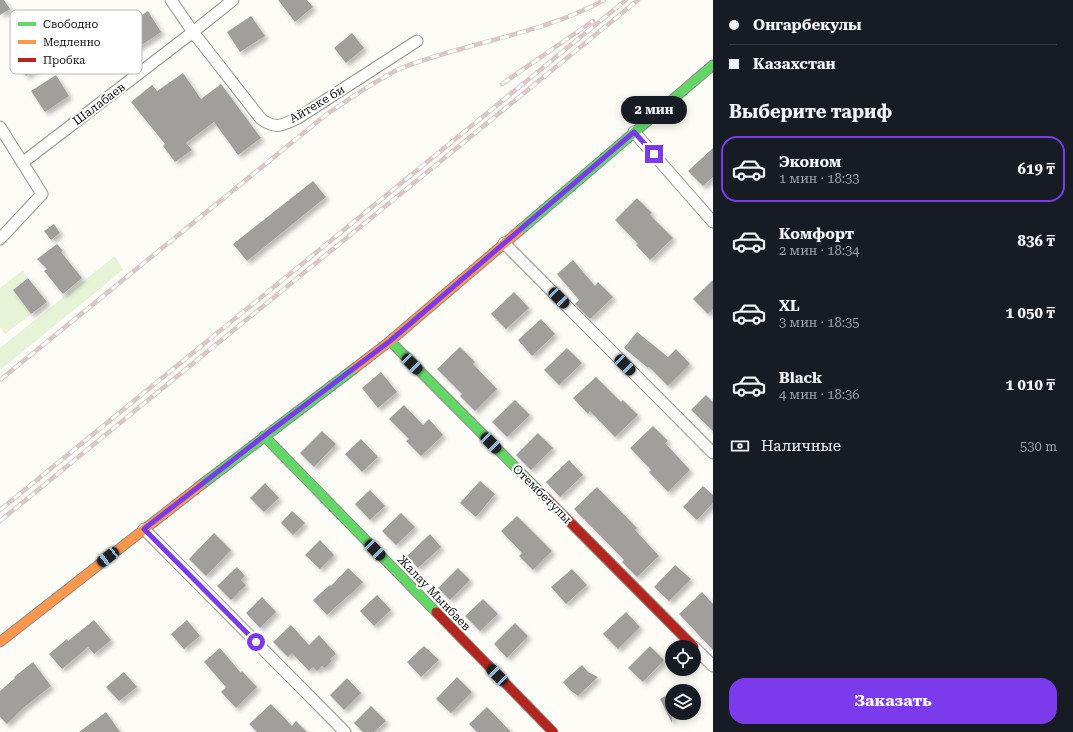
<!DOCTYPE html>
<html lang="ru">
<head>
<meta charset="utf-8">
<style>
  :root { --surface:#171b24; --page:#20242c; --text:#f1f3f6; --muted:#9ea1a6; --line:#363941; --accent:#7c3aed }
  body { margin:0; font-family:"Roboto Serif",serif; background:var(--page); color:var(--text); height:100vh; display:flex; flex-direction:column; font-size:15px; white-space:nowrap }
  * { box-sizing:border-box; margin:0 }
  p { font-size:13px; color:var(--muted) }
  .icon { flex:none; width:22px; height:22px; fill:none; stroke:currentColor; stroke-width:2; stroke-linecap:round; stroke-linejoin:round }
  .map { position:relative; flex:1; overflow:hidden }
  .details { display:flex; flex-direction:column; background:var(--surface); width:360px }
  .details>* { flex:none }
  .guide { display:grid; align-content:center; height:88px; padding:0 16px; background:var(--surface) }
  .controls { position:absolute; left:665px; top:640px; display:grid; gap:8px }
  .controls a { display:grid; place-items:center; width:36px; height:36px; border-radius:50%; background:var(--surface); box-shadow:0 2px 10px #0003; font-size:20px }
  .end { position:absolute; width:18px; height:18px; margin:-9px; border:5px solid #7c3aed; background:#fff; box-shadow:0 0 0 2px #fff }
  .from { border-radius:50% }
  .bubble { position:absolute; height:28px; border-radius:14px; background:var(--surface); box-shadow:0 2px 10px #0003; font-size:13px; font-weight:700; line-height:28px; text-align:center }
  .car { position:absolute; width:12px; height:24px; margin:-12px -6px; border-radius:5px; box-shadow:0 0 3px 1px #0007; background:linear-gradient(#222 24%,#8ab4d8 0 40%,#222 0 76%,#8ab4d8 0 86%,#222 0) }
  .guide b { display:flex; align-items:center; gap:14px; height:38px; font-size:15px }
  .guide b+b { border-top:1px solid var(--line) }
  .guide i { width:10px; height:10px; background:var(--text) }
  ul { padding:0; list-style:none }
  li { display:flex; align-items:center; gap:12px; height:66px; margin:0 8px 6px; padding:0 8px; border:2px solid transparent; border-radius:16px }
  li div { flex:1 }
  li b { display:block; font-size:15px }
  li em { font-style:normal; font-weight:700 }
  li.on { border-color:var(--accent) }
  li>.icon { width:36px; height:36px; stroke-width:1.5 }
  h2 { padding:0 16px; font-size:18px; line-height:48px }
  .pay { display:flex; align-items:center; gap:10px; height:44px; padding:0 16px; font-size:15px }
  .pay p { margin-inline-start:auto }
  .primary-button { display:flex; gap:8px; margin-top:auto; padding:8px 16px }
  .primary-button a { flex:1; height:46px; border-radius:16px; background:var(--accent); color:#fff; font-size:16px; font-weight:700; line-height:46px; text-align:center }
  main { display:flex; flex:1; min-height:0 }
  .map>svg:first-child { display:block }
  .green { fill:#e7f3d7 }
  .building { fill:#a19f9c; filter:url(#shadow) }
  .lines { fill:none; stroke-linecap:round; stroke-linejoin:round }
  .street-casing { stroke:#979795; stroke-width:13 }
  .fast-casing { stroke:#8e8d8b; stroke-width:11 }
  .slow-casing { stroke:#8e8d8b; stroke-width:11 }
  .jam-casing { stroke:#8e8d8b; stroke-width:11 }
  .street { stroke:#fffffe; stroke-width:11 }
  .fast { stroke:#63d668; stroke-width:9 }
  .slow { stroke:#ff974d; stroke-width:9 }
  .jam { stroke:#b3261e; stroke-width:9 }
  .rail-casing { stroke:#d9c6c7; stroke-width:4.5 }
  .rail { stroke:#fff; stroke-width:3; stroke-dasharray:9; stroke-linecap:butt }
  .route { stroke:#7c3aed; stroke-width:5 }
  .labels { text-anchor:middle; stroke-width:4; stroke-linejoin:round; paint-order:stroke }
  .street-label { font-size:12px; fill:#111; stroke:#fff }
  .key { fill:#fff; stroke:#b8b8b8; stroke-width:1 }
  .key-label { font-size:11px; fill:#111 }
</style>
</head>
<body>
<main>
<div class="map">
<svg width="713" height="732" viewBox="0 0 713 732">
  <defs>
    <filter id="shadow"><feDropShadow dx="3.5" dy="3.5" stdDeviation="2" flood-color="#0004"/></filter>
  </defs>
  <rect width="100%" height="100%" fill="#fdfcf7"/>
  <path class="green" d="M115,256L123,270L0,370V348Z
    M23,270L28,278L13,290L31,314L5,334L0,327V288Z"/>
  <path class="building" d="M0,0H4L10,9L0,15Z
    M278,0H307L313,7L295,22Z
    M148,11L161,32L137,48L123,27Z
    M251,16L265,36L240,52L227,32Z
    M352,33L364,48L346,63L334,48Z
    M37,39L50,60L26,76L13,55Z
    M183,73L201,99L221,84L261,138L238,155L214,122L186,143L192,150L175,162L163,146L165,144L131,102L152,85L157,91Z
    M56,75L69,96L45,112L31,91Z
    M713,148V177L703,186L688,171Z
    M313,181L326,197L247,261L233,244Z
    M637,198L652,213L650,215L673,238L650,260L636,245L638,244L615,220Z
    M54,224L60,233L51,240L44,231Z
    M57,244L63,251L61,252L82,278L63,294L44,271L47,269L37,259Z
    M573,260L595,286L598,282L613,297L590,319L575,304L579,300L557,274Z
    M28,278L47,302L31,314L13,290Z
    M713,280V309L708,314L693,299Z
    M514,292L529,308L506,329L491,314Z
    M541,319L555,334L532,356L518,340Z
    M637,332L668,357L676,349L690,364L668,386L649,367L648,368L624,348Z
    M460,347L475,362L473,364L497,389L475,411L460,396L462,394L437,369Z
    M567,348L582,363L559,385L544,370Z
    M381,372L397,392L378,408L362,388Z
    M596,377L621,402L623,400L638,415L615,437L590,411L588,414L573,398Z
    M706,395L713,402V431L691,410Z
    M515,400L530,415L507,437L492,422Z
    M404,405L423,425L429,419L443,435L421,456L406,441L409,439L389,419Z
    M653,426L668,441L665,443L690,470L668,492L649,472L651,470L630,448Z
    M322,431L336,444L314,467L300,453Z
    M538,433L553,448L531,470L516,455Z
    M361,439L378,457L362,472L345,454Z
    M569,460L583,475L560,497L546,482Z
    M480,481L495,494L476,517L460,503Z
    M265,483L279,498L264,512L250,498Z
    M703,486L713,495V503L697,520L683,507Z
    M597,487L637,528L635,530L659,556L637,577L622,562L624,560L574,509Z
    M370,490L385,506L370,520L355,504Z
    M292,511L305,523L293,535L281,523Z
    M401,513L415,527L396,545L382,531Z
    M517,516L552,551L533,570L519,556L522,553L501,531Z
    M214,533L231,550L206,576L189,559Z
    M430,534L441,547L418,568L407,556Z
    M320,540L334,555L320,569L305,555Z
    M675,565L691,579L669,601L654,587Z
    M237,567L245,576L241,580L246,585L231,600L217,586Z
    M348,568L363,582L351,594H350L327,615L313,600L330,585L331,586Z
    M458,568L470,580L450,600L438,588Z
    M572,569L587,585L566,604L551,587Z
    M702,592L713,604V650L679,614Z
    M377,595L391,610L374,626L360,611Z
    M262,597L276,612L260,628L246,613Z
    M483,599L498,614L480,631L465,616Z
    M626,612L640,627L618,649L603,634Z
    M94,620L111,640L94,654L88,647L62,669L49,654L67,639L68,641Z
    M187,620L200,636L184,649L171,634Z
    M515,623L528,636L507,658L494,644Z
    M291,625L309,645L319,635L336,654L330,659L332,661L325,668L322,666L317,671L313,667L309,671L292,653L288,657L273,642Z
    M424,646L439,660L421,677L407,662Z
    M650,646L664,660L643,682L628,668Z
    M220,648L241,673L242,671L257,687L236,708L221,692L226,687L204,662Z
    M33,662L51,686L23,708L7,724L0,717V691L15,678L14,677Z
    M582,665L588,672L598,677L578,696L571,691L563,682Z
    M124,672L137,687L119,701L106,687Z
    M457,677L472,692L451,713L436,699Z
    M347,678L361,693L344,710L330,695Z
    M672,692V723L660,699Z
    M271,704L292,726L296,721L307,732H257L249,724Z
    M371,706L386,721L374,732H363L354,723Z
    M487,707L511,732H477L469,724Z
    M106,712L120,732H79Z"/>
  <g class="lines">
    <defs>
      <path id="street" d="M171,0L193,32L261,119C277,130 282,125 298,118L417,41
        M0,127L42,194L0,239
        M634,132L713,222
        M22,163L193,32L233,0
        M504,243L713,453
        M144,529L345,732
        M694,647L713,666"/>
      <path id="fast" d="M519,231L713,65
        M390,341L547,499
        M264,436L436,612
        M201,485L355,368"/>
      <path id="slow" d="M355,368L390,341L519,231
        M0,642L201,485"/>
      <path id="jam" d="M547,499L694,647
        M436,612L553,732"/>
    </defs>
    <use href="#street" class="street-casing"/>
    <use href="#fast" class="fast-casing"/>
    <use href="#slow" class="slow-casing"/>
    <use href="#jam" class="jam-casing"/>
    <use href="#street" class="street"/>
    <use href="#fast" class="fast"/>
    <use href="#slow" class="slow"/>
    <use href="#jam" class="jam"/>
    <defs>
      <path id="rail" d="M502,84L593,21
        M0,380L327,114C345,102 362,90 381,79C387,76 393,72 399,69C466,42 541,35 604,0
        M0,510L626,0
        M0,521L638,0"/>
    </defs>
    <use href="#rail" class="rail-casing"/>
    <use href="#rail" class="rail"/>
  </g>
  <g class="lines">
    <path class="route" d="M256,642L144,529L264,436L390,341L634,132L654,154"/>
  </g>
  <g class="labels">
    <g class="street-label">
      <text transform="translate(99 104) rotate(-37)" y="4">Шалабаев</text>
      <text transform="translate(317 104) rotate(-31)" y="4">Айтеке би</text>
      <text transform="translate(542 494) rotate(45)" y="4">Отембетулы</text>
      <text transform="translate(434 593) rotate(46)" y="4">Жалау Мынбаев</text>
    </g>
  </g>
  <rect x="10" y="10" width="132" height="64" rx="6" class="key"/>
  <rect x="18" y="22" width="18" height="4" fill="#63d668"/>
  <rect x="18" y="40" width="18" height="4" fill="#ff974d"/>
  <rect x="18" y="58" width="18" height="4" fill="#b3261e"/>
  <g class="key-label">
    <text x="43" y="28">Свободно</text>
    <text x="43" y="46">Медленно</text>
    <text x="43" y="64">Пробка</text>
  </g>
</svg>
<div class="controls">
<a><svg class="icon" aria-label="locate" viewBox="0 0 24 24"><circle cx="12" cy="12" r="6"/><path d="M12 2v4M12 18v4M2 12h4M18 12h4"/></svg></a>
<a><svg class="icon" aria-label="layers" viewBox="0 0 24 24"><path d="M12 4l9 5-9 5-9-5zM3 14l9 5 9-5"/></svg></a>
</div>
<i class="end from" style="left:256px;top:642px"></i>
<i class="end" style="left:654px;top:154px"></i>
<div class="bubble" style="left:621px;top:96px;width:66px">2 мин</div>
<i class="car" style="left:559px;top:298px;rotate:135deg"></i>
<i class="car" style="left:412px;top:364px;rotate:135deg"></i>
<i class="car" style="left:625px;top:365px;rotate:135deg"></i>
<i class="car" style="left:491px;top:443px;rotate:136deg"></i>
<i class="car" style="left:375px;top:550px;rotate:136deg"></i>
<i class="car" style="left:108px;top:557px;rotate:232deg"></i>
<i class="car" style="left:497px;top:675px;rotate:316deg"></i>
</div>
<section class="details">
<div class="guide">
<b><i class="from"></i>Онгарбекулы</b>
<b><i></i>Казахстан</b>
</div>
<h2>Выберите тариф</h2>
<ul>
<li class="on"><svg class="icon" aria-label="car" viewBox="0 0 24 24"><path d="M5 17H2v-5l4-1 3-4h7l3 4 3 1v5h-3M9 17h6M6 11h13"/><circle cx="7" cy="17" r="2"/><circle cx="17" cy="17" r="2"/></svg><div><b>Эконом</b><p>1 мин · 18:33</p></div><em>619 ₸</em></li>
<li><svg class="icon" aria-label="car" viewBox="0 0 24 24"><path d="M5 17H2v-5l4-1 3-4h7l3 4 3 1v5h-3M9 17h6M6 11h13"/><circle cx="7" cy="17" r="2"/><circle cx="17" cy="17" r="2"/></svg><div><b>Комфорт</b><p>2 мин · 18:34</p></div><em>836 ₸</em></li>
<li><svg class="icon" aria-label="car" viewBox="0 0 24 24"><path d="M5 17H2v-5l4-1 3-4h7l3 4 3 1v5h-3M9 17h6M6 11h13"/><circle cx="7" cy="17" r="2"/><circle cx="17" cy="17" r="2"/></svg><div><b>XL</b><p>3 мин · 18:35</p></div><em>1 050 ₸</em></li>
<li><svg class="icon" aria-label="car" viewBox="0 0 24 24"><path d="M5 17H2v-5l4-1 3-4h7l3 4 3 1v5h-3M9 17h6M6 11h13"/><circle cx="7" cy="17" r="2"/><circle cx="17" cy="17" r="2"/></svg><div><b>Black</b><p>4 мин · 18:36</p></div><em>1 010 ₸</em></li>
</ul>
<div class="pay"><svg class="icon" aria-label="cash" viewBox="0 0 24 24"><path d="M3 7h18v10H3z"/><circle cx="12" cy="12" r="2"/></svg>Наличные<p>530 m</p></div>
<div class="primary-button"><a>Заказать</a></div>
</section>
</main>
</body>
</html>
